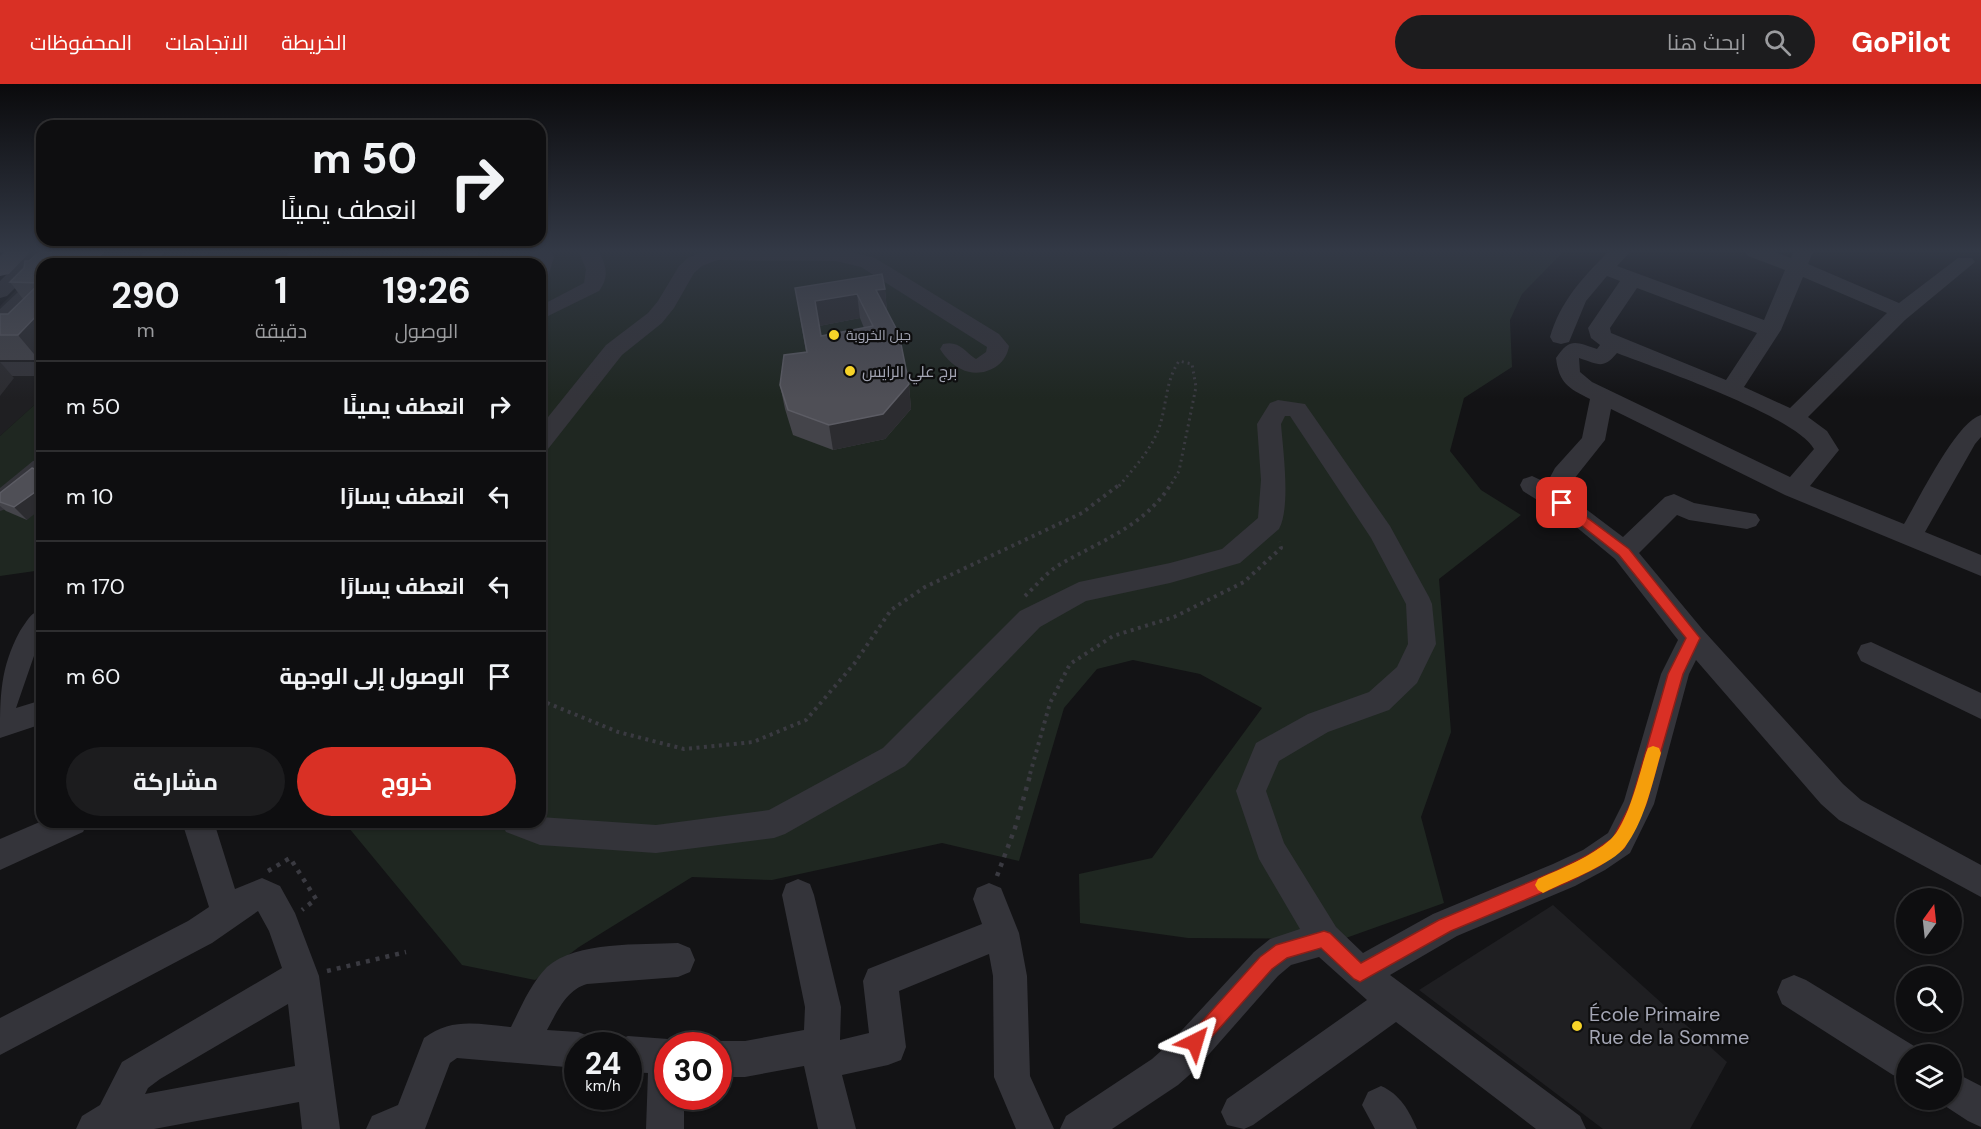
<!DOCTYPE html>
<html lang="ar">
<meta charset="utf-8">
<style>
:root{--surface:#0e0e10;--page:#1c1c1e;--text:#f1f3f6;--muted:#9b9c9f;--line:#2e2e30;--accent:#d93025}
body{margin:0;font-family:"DM Sans",Cairo,sans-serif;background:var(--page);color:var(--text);direction:rtl;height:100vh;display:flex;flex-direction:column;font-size:22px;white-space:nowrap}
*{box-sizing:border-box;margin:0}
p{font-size:20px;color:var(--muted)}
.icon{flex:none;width:33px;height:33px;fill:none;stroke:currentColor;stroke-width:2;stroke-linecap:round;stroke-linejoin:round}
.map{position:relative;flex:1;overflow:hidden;direction:ltr}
.sheet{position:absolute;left:36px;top:174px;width:510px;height:570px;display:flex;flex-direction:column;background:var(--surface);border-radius:18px;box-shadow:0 2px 4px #0004,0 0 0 2px var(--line);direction:rtl}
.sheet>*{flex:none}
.top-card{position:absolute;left:36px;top:36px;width:510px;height:126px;border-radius:18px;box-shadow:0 2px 4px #0004,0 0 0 2px var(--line);direction:rtl;background:#0e0e10;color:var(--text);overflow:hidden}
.needle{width:39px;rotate:15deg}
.buttons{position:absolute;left:1896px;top:804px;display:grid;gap:12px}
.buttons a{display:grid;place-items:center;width:66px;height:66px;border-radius:50%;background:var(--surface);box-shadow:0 2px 4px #0004,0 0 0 2px var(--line);font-size:30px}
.speed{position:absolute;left:564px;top:948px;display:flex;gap:12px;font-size:30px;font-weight:700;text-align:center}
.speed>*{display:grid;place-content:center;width:78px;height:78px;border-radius:50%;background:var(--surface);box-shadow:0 2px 4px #0004,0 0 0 2px var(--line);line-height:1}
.speed small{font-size:15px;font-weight:400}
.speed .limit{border:9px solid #d22;background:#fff;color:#111}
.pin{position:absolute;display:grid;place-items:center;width:51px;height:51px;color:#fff;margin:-26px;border-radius:12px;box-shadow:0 3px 9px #0006}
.me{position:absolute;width:66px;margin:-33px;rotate:40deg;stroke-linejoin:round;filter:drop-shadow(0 0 4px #0008)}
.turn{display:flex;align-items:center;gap:21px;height:126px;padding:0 30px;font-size:27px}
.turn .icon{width:78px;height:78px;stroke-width:2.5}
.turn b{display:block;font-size:42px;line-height:51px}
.eta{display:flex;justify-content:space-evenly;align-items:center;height:102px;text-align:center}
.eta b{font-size:36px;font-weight:700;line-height:42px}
.primary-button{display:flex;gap:12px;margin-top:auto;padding:12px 30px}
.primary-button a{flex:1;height:69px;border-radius:36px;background:var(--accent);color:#fff;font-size:24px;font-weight:700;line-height:69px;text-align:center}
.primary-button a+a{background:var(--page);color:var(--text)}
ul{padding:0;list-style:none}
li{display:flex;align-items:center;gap:18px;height:90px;padding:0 30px;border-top:2px solid var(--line)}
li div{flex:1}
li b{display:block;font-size:22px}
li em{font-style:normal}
header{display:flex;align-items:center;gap:36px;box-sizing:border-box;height:84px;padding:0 30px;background:var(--accent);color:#fff}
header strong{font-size:28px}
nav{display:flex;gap:33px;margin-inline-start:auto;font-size:21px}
.search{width:420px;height:54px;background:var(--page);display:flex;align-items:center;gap:15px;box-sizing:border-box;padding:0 21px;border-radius:33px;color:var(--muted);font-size:22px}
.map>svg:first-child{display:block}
.built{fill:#1f1f22}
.green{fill:#1f2721}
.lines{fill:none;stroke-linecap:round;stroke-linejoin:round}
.path-far2{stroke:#3a3a41;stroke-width:3;stroke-dasharray:2 4;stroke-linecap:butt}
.path-far1{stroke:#3a3a41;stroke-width:4;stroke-dasharray:3 4.5;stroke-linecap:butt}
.path{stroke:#3a3a41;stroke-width:4.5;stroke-dasharray:4 6;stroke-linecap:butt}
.minor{fill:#34343a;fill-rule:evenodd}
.major{fill:#505059;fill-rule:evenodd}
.wall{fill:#44444a;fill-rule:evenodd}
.shaded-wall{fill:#2c2c30}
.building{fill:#4f4f56;stroke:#5c5c64;stroke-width:1.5;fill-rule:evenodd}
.route{fill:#d93025;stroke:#8d1f18;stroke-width:1.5}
.slow{fill:#f59e0b}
.poi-dot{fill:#f7d328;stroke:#0e0e0f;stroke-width:2}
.labels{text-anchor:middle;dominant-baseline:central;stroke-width:4.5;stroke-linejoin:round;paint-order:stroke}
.far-poi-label{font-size:14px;fill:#a4a6b5;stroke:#0e0e0f;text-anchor:start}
.poi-label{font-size:16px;fill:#a4a6b5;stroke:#0e0e0f;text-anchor:start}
.near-poi-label{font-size:20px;fill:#a4a6b5;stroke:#0e0e0f;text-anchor:start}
</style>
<header>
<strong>GoPilot</strong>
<div class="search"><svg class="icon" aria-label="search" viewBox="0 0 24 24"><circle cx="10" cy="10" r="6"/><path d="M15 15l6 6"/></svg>ابحث هنا</div>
<nav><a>الخريطة</a><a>الاتجاهات</a><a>المحفوظات</a></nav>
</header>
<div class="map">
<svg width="1981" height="1045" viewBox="0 0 1981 1045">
<rect width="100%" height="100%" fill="#131315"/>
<g class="built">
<polygon points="42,181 42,314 0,352 0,222"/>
<polygon points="1553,821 1727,978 1690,1045 1603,1045 1419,906"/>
</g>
<g class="green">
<polygon points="169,168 209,168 198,180 159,180"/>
<polygon points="291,168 1563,168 1522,210 1510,236 1512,283 1464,314 1450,367 1481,406 1521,431 1439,495 1451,648 1421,733 1444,819 1343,855 1188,854 1080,839 1079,790 1152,774 1262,624 1200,590 1133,576 1097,585 1064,624 1019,777 942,759 772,796 692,793 579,863 535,896 462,881 344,738 540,738 540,180 285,180"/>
<polygon points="42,314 42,486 0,492 0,352"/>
</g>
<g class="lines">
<path class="path-far2" d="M1119,402C1134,384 1151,366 1159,344C1167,321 1165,298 1179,277L1192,280L1196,303L1179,387L1170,402"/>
<g class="path-far1">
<path d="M1025,512C1036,502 1047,488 1059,481C1100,457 1144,443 1171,400"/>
<polyline points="540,616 618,648 684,665 753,658 806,636 854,580 891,526 925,503 1082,429 1120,400"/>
<polyline points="1030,690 1050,619 1070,580 1113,552 1174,533 1244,498 1281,464 1279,458"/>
</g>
<g class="path">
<polyline points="268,787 290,774 316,815 302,826"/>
<polyline points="997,792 1015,744 1031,688"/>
<polyline points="327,887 406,868"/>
</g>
<g class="minor">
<polygon points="29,168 51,168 7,212 0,214 0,197"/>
<polygon points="144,168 165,168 155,180 134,180"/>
<polygon points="289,168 309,168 303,180 283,180"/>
<polygon points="458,168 478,168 477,180 457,180"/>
<polygon points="532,168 552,168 554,173 547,196 540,198 540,180 532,180"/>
<path d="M579,168H599C607,183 609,193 599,207L540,236V222L584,199L586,185Z"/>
<path d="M701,168H851L875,174L999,250L1009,262C1006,284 980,295 961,285C952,281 945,273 940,265L943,260C959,256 964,267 976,275L986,268L987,263L861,183L836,177L717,176L702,182L694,189L674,224L662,239L622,271L548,365L540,367V343L606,261L648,229L658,217L679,182L688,174Z"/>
<path d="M1608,168H1630L1617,182L1764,236L1785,186L1748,172L1745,168H1775L1791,174L1793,168H1813L1808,180L1899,219L1958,174H1972L1975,178L1905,236L1808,333L1827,347L1839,366L1810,402L1904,440C1919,415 1956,338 1981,331V353L1975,360L1925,448L1981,471V492L1785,411L1611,325L1605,356L1574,395L1566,410L1623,453L1665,413L1674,410L1694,419L1756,430L1760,436L1756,442L1747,445L1689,436L1677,431L1639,469L1703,546L1843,700L1861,716L1981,781V813L1839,736L1821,720L1696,576L1689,590L1654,720L1630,769L1605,786L1575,802L1457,852L1390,891L1580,1032L1586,1045H1536L1396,938L1253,1041L1244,1045L1227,1041L1221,1028L1227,1015L1367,916L1319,873L1291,881L1278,892L1196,985L1178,1001L1112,1045H1060L1066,1032L1152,975L1170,959L1254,868L1270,855L1300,845L1259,775L1236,707L1256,659L1308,630L1369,608L1397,583L1408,560L1406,520L1371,454L1290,332H1285L1281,340C1283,366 1291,423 1279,445L1240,479L1170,499L1086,517L1040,543L905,682L785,750L774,754L656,769L540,761L506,748L501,738H540V733L656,741L769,726L883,664L1020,527L1079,498L1170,479L1222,465L1258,434L1261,396L1257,340L1270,319L1278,316L1305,320L1390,442L1429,513L1432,520L1436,560L1417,599L1389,626L1328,648L1279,677L1266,707L1284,759L1336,843L1363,869L1433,830L1553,780L1583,766L1608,749L1624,717L1661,590L1678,556L1615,475L1563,432L1523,407L1520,401L1523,395L1532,392L1547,399L1555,384L1582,354L1590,315C1568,304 1559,299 1556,274C1570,253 1576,258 1597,265L1600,261L1591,254L1588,244L1620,197L1607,192L1586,217L1569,258L1561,260L1553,258L1550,253C1560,218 1583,193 1608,168ZM1803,193L1887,229L1790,324L1744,303L1781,246ZM1637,204L1757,249L1726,296L1611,249L1610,244ZM1617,269C1658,285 1796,332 1814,365L1790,393L1592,298L1580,288L1579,274C1598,280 1603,286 1617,269Z"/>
<polygon points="42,190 42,207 8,242 0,243 0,225 35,192"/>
<rect x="0" y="278" width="42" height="14"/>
<polygon points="42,375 42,396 9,424 0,427 0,404 33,377"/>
<path d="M42,525V558L35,569L16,624L42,616V640L0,654C0,612 0,584 20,547C27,537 30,529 42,525Z"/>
<polygon points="1871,558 1981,609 1981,635 1861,577 1857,569 1861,561"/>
<polygon points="42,737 88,738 83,748 0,786 0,755"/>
<path d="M182,738H214L235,805L262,794L280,802L295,829L319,892L340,1045H302L299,1018L154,1045H76L82,1032L100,1021L122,978L282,884L269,847L258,827L212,859L0,971V934L188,837L209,823ZM288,920L295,982L145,1010L148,1004L160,995Z"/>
<polygon points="798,795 810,800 814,811 841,923 840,956 869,949 863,897 868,885 982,840 973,815 977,804 989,799 1001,804 1019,849 1027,892 1030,992 1054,1045 1016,1045 994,993 993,892 989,870 899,907 906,963 901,976 888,981 842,991 856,1045 818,1045 804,982 745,993 718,993 718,962 707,962 718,957 745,957 804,946 805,923 782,811 786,800"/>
<path d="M678,859L690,864L695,876L690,888L678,893L587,900C566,906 557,928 547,946L578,948L591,953L594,962H578V984L457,974L450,979L425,1045H366L372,1032L398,1021L424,954C452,933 478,940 511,943C521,923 531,899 547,883C576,857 641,861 678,859Z"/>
<polygon points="1794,891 1806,896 1919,965 1921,970 1906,970 1906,996 1893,991 1782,920 1777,908 1782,896"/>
<polygon points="628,952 668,955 681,960 668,962 668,1012 684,1012 684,1045 646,1045 648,989 628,988 628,962 614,962 615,957"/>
<polygon points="1952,987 1981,1002 1981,1043 1968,1037 1939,1018 1938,1016 1952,1016"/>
<path d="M1381,1002C1400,1010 1409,1027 1417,1045H1375L1362,1021L1368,1008Z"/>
</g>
<polygon class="major" points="4,168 30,168 9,190 0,192 0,172"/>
</g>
<g class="wall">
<polygon points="39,168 141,168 133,180 42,180 39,276 0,276 0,230 8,230 23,215 10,198 24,184 29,177"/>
<path d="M795,204L885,205L887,227L909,300L911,325L885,355L833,366L793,351L785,325L780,301L806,268ZM860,234L864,244L821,252L819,242Z"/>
<polygon points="32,384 27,436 6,427 0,422 0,409"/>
</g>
<g class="shaded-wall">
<polygon points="103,168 141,168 133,180 104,180 99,173"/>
<polygon points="95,173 100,180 88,180"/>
<polygon points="885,205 887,229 876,206"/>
<polygon points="857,210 860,234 819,242 815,217"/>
<polygon points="42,226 42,273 39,276 18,251"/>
<polygon points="0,278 14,294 0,312"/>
<polygon points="909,300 911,325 885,355 833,366 829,341"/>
<polygon points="42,403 42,424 27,436 14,423"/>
</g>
<g class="building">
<polygon points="39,168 103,168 99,173 95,173 88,180 42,180 42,226 18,251 0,251 0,230 8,230 40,199 10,198 24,184 25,177 29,177"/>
<path d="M882,190L885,205L876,206L899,250L909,300L883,330L829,341L788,326L780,301L784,271L807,268L795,204ZM857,210L873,242L821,252L815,217Z"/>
<polygon points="32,384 42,388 42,403 14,423 0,418 0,409"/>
</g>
<linearGradient id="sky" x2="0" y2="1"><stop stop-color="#0a0a0c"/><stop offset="0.53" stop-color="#333946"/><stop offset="1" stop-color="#333946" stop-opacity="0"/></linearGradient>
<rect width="1981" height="315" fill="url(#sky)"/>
<polygon class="route" points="1562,415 1629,465 1700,554 1683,590 1646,720 1624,764 1599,782 1570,797 1451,847 1360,898 1354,895 1321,864 1287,874 1272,885 1201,965 1195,968 1189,965 1186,958 1189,952 1260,873 1276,861 1324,847 1330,849 1361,879 1439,836 1558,786 1588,771 1613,754 1631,719 1668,590 1686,554 1619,471 1558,423 1556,419"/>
<path class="slow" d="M1653,662L1659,664L1661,669C1652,700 1645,736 1625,763C1613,779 1568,797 1549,806L1543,809L1538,806L1535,801L1538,795C1562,784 1591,773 1611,755C1628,739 1639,691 1646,669L1648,664Z"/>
<g class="poi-dot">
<circle cx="834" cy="251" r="6"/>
<circle cx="850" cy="287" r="6"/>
<circle cx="1577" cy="942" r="6"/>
</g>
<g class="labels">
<g class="far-poi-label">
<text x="846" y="251">جبل الخروبة</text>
</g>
<g class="poi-label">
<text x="862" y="287">برج علي الرايس</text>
</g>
<g class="near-poi-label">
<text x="1589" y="930">École Primaire<tspan x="1589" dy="23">Rue de la Somme</tspan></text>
</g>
</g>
</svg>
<div class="buttons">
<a><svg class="needle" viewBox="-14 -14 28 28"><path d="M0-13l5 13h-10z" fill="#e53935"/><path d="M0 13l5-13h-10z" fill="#9b9c9f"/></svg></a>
<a><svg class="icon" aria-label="search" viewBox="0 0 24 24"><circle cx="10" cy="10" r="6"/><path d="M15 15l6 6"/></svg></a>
<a><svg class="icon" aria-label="layers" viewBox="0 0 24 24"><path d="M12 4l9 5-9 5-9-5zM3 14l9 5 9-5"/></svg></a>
</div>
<div class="speed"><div>24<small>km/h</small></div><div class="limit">30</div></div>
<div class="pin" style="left:1562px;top:419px;background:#d93025"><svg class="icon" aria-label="arrive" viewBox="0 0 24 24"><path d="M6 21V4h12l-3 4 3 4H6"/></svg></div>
<svg class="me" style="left:1195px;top:958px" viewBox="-20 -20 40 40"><path d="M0-17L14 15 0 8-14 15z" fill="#d93025" stroke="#fff" stroke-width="4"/></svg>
<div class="top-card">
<div class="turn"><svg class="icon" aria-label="right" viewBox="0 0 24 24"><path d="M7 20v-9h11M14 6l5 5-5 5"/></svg><div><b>50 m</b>انعطف يمينًا</div></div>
</div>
<section class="sheet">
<div class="eta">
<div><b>19:26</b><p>الوصول</p></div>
<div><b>1</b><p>دقيقة</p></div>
<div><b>290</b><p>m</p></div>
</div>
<ul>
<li><svg class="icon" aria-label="right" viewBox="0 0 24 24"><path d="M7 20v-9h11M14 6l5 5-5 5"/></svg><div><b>انعطف يمينًا</b></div><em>50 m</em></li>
<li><svg class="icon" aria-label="left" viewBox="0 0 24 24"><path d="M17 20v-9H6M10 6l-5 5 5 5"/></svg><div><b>انعطف يسارًا</b></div><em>10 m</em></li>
<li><svg class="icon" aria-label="left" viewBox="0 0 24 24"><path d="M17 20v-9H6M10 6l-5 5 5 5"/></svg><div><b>انعطف يسارًا</b></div><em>170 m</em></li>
<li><svg class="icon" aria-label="arrive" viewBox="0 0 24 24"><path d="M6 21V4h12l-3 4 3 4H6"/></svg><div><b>الوصول إلى الوجهة</b></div><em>60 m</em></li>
</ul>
<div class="primary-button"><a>خروج</a><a>مشاركة</a></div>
</section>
</div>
